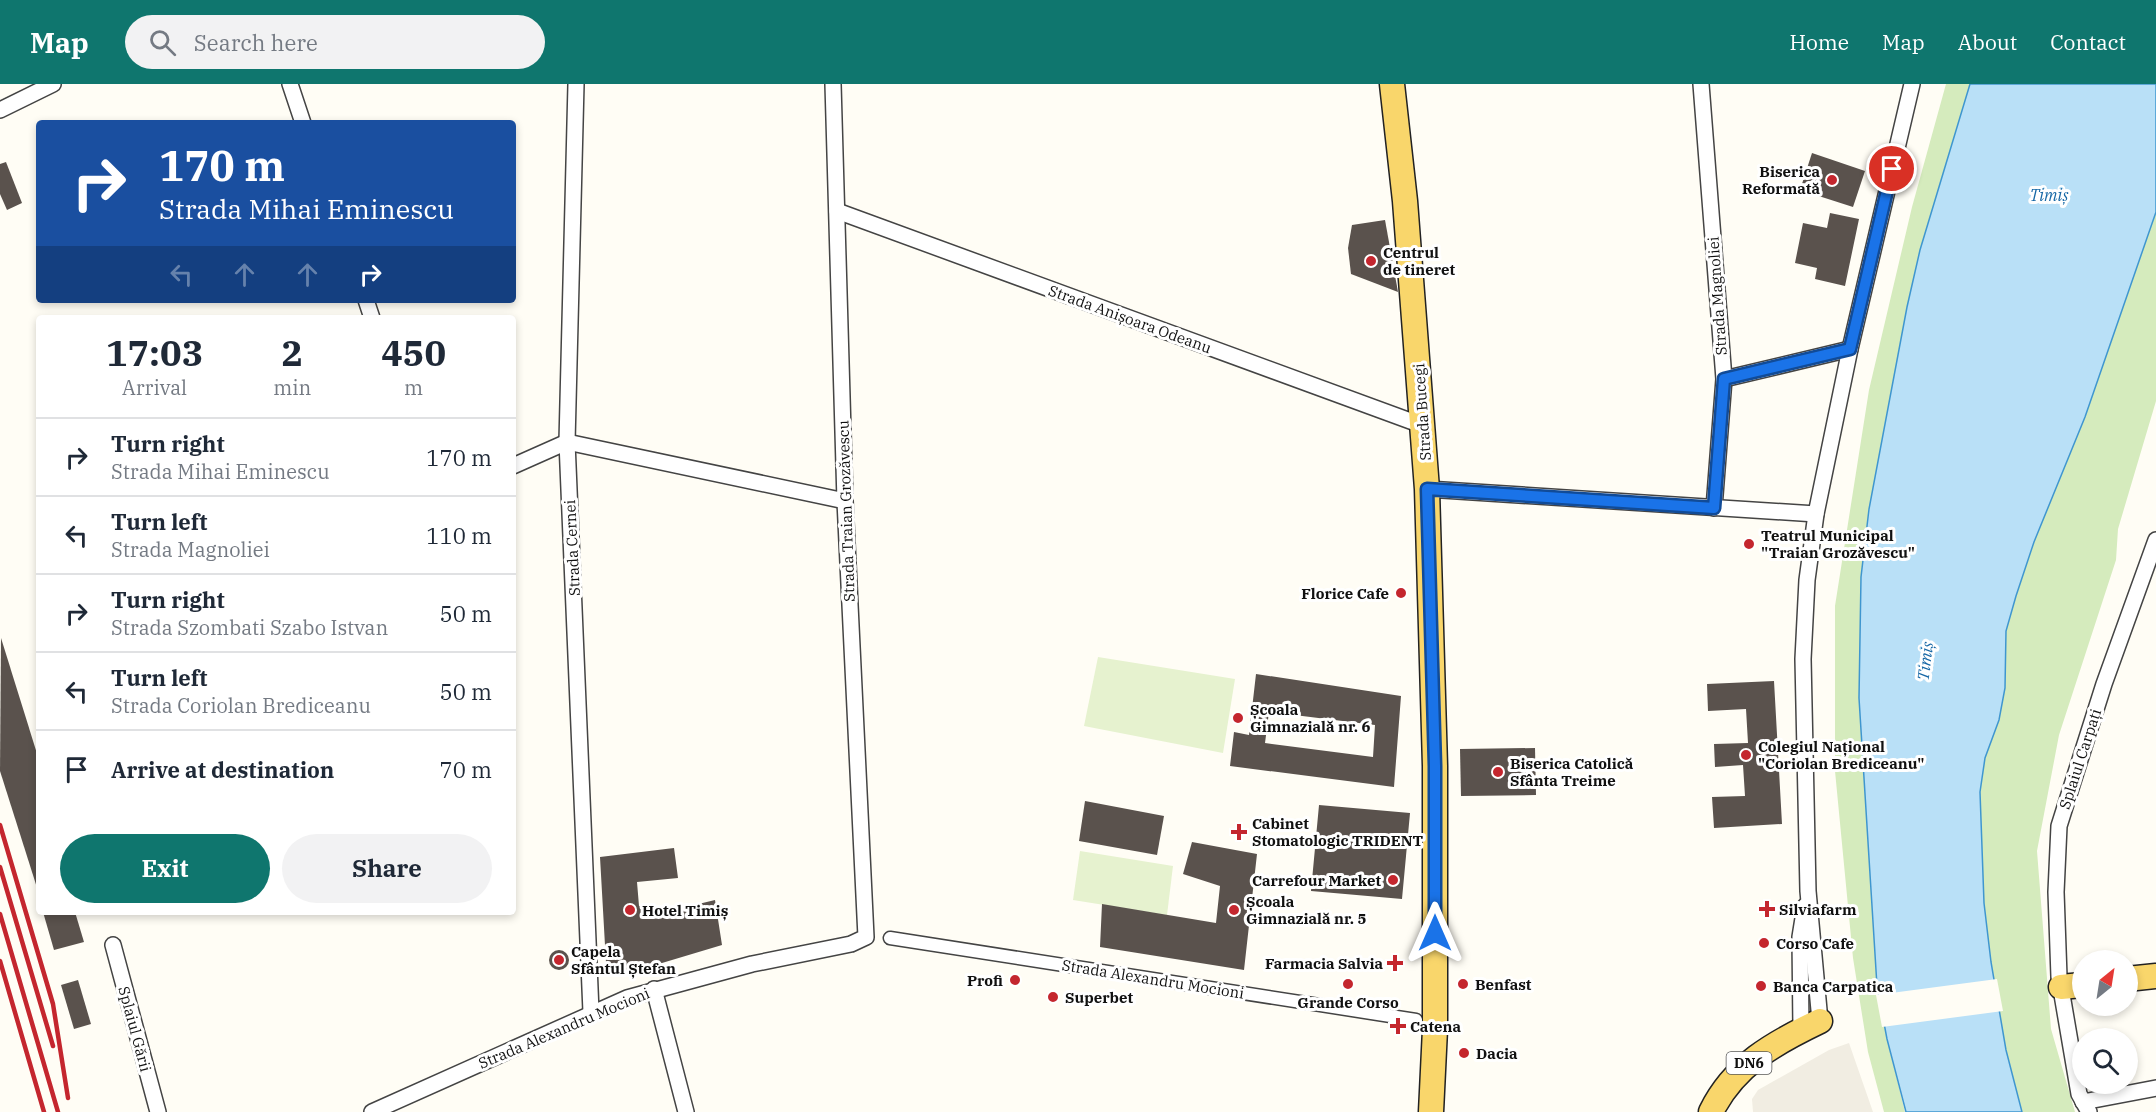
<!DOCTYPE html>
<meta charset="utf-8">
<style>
:root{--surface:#fff;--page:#f2f2f3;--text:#1f2937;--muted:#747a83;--line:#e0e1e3;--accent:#0f766e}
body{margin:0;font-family:"IBM Plex Serif",serif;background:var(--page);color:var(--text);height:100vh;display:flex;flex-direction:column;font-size:22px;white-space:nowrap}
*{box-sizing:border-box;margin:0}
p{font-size:20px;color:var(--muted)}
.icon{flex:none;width:33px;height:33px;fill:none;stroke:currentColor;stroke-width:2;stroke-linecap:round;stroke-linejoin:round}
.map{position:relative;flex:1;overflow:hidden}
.details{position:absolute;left:36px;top:231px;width:480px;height:600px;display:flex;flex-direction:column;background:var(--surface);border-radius:6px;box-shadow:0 3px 9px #0003}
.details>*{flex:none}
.hud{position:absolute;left:36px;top:36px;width:480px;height:183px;border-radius:6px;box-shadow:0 3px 9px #0003;background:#1a4fa0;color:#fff;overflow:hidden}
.needle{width:39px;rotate:30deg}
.fabs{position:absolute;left:2072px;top:866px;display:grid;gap:12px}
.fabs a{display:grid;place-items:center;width:66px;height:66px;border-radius:50%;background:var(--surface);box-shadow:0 3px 9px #0003;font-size:30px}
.pin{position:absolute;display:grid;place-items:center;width:51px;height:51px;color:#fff;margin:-26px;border:3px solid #fff;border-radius:50%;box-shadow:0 2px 6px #0007}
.me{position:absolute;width:66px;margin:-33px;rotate:0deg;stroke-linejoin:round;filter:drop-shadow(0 0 4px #0008)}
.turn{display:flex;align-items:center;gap:21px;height:126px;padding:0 24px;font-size:27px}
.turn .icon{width:78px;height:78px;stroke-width:2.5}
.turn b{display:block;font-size:42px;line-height:51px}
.lanes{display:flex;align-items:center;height:57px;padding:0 24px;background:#0003;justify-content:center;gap:30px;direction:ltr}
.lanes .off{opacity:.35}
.eta{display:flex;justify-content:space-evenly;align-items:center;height:102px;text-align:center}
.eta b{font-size:36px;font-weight:800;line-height:42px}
.primary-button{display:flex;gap:12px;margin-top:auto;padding:12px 24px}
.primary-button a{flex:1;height:69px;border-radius:36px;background:var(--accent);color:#fff;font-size:24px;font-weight:800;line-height:69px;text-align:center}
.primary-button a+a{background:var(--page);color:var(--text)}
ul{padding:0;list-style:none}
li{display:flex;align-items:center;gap:18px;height:78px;padding:0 24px;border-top:2px solid var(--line)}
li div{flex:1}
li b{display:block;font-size:22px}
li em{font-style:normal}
header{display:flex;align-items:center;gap:36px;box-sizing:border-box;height:84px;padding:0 30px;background:var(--accent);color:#fff}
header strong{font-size:28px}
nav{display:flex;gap:33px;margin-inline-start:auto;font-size:21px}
.search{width:420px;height:54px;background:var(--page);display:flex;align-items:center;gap:15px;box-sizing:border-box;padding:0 21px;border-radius:33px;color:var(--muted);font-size:22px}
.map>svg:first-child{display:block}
.green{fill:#d5ebbd}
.pitch{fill:#e6f2cf}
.plaza{fill:#f1ede2}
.water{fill:#b9e0f7;stroke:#3f96cf;stroke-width:1.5}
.pier{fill:#fffdf5}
.building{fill:#5a524d;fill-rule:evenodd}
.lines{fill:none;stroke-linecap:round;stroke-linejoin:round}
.pedestrian-casing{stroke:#444;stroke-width:15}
.minor-casing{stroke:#444;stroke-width:18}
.primary-casing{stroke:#222;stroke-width:27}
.pedestrian{stroke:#fff;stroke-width:12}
.minor{stroke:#fff;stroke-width:15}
.primary{stroke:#f9d66b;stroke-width:24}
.rail{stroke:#c4262e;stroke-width:4.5}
.route-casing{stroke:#114b97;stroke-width:15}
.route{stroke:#1a73e8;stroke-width:10}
.poi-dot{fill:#c4262e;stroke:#fff;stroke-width:2}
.labels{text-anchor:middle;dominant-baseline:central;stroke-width:6;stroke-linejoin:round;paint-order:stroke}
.shield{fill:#fff;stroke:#585858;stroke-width:1.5}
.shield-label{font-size:14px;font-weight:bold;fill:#111}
.poi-label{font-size:15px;font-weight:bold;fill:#111;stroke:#fff;text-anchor:start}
.street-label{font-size:15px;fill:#111;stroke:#fff}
.water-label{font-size:16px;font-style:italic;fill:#1768a6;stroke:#fff}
</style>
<header>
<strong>Map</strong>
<div class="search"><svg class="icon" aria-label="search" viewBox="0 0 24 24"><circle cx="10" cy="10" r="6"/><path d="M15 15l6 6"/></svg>Search here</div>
<nav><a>Home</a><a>Map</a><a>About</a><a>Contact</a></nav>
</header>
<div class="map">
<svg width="2156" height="1028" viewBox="0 0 2156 1028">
<rect width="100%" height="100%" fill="#fffdf5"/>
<g class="green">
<polygon points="1946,0 1970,0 1920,166 1907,223 1869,425 1861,493 1859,614 1877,902 1887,955 1905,1028 1884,1028 1868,968 1853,874 1835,687 1835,522 1869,306 1912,123"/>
<polygon points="2156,128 2156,317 2118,445 2116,476 2059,651 2037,767 2051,945 2075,1028 2022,1028 2006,966 1991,878 1984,819 1980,708 1985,674 1999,636 2005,604 2006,547 2016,512 2034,458 2085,333"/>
</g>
<g class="pitch">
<polygon points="1098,573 1235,595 1223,669 1084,642"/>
<polygon points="1080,767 1173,782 1167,831 1073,816"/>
</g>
<polygon class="plaza" points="1849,959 1873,1028 1753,1028 1752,1015 1758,1006 1829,966"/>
<polygon class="water" points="1970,0 2156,0 2156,128 2085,333 2034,458 2016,512 2006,547 2005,604 1999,636 1985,674 1980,708 1984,819 1991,878 2006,966 2022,1028 1906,1028 1887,955 1877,902 1859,614 1861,493 1869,425 1907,223 1920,166"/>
<polygon class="pier" points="1997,895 2003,927 1882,943 1876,911"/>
<g class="building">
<polygon points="1812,69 1865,87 1853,123 1800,106"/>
<polygon points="6,78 22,119 7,126 0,110 0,80"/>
<polygon points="1830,129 1859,135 1845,202 1815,195 1817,184 1795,179 1803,139 1827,144"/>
<polygon points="1385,136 1398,208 1351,190 1348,164 1352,141"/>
<polygon points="1,554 39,676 39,810 0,687"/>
<path d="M1256,590L1401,612L1394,703L1230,682L1234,648L1249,651ZM1269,628L1375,641L1373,673L1265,659Z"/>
<polygon points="1774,597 1782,740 1714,744 1712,713 1745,712 1743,681 1715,683 1714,660 1748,659 1746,625 1708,627 1707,600"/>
<polygon points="1535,664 1536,711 1461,712 1460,665"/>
<polygon points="1085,717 1164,732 1157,771 1079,757"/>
<polygon points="1319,721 1410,729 1402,815 1311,807"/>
<polygon points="1192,758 1257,770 1244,886 1100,863 1102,820 1216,839 1220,802 1183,790"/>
<polygon points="674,764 678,794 637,798 639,822 655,820 657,830 715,816 722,861 622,891 606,879 600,773"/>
<polygon points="43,828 75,828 84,858 54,866"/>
<circle cx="559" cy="876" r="10"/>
<polygon points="78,896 91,940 74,945 61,901"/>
</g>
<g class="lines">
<g class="pedestrian-casing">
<polyline id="pedestrian" points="890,854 1416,936"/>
</g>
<g class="minor-casing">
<g id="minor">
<polyline points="290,0 303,39"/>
<polyline points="576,0 567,358 591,928"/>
<polyline points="1701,0 1724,295 1714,424"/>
<polyline points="0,26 53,0"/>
<polyline points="837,127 1424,342"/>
<polyline points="366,216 372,234"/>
<polyline points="1724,295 1850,265"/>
<polyline points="513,382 567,358 845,417"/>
<polyline points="1427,405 1816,430"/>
<polyline points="113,861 158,1028"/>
<polyline points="654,905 686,1028"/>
<polyline points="1820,937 1808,807 1803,575 1807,496 1816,430 1850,265 1912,0"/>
<polyline points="1801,946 1800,853 1805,822"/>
<polyline points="2083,1018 2156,1004"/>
<polyline points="372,1028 627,914 752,880 851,860 866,853 845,417 833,0"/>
<polyline points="2089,1028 2079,1010 2059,893 2056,808 2059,742 2104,600 2156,456"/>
</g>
</g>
<g class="primary-casing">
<g id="primary">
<polyline points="1392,0 1405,117 1427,405 1435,682 1435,945 1431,1028"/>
<polyline points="2127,895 2156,892"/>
<polyline points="2061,903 2082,901"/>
<path d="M1711,1028C1734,981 1774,959 1820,937"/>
</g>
</g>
<use href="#pedestrian" class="pedestrian"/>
<use href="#minor" class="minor"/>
<use href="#primary" class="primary"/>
<g class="rail">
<polyline points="0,741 53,920 68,1014"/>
<polyline points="0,783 53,962"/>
<polyline points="0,830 58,1028"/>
<polyline points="0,877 44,1028"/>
</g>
</g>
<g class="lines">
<g class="route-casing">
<polyline id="route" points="1435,849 1435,682 1427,405 1714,424 1724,295 1850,265 1892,85"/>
</g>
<use href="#route" class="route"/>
</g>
<g class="poi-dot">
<circle cx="1832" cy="96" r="6"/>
<circle cx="1371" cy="177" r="6"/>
<circle cx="1749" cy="460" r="6"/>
<circle cx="1401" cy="509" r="6"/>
<circle cx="1238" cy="634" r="6"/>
<circle cx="1746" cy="671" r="6"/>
<circle cx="1498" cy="688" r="6"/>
<path d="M1236 739h6v6h6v6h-6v6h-6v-6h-6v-6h6z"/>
<circle cx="1393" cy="796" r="6"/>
<path d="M1764 816h6v6h6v6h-6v6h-6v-6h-6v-6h6z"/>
<circle cx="630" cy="826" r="6"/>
<circle cx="1234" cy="826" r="6"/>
<circle cx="1764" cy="859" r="6"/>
<circle cx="559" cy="876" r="6"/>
<path d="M1392 870h6v6h6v6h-6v6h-6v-6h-6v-6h6z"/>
<circle cx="1015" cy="896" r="6"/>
<circle cx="1348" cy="900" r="6"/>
<circle cx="1463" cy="900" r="6"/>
<circle cx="1761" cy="902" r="6"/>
<circle cx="1053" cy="913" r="6"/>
<path d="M1395 933h6v6h6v6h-6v6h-6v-6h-6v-6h6z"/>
<circle cx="1464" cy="969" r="6"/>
</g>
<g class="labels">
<rect class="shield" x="1726.5" y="968" width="45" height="22" rx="4.5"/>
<g class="shield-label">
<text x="1749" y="979">DN6</text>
</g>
<g class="poi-label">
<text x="1820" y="87" text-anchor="end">Biserica<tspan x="1820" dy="17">Reformată</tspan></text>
<text x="1383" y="168">Centrul<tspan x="1383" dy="17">de tineret</tspan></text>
<text x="1761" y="451">Teatrul Municipal<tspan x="1761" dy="17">"Traian Grozăvescu"</tspan></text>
<text x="1389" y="509" text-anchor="end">Florice Cafe</text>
<text x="1250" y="625">Școala<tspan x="1250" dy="17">Gimnazială nr. 6</tspan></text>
<text x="1758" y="662">Colegiul Național<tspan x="1758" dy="17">"Coriolan Brediceanu"</tspan></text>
<text x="1510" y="679">Biserica Catolică<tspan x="1510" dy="17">Sfânta Treime</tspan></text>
<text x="1252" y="739">Cabinet<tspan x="1252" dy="17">Stomatologic TRIDENT</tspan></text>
<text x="1381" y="796" text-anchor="end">Carrefour Market</text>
<text x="1246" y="817">Școala<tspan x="1246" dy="17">Gimnazială nr. 5</tspan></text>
<text x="1779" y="825">Silviafarm</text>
<text x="642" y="826">Hotel Timiș</text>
<text x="1776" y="859">Corso Cafe</text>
<text x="571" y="867">Capela<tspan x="571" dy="17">Sfântul Ștefan</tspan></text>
<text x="1383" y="879" text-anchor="end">Farmacia Salvia</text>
<text x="1003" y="896" text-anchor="end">Profi</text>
<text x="1475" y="900">Benfast</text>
<text x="1773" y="902">Banca Carpatica</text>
<text x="1065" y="913">Superbet</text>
<text x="1348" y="918" text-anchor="middle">Grande Corso</text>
<text x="1410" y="942">Catena</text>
<text x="1476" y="969">Dacia</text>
</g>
<g class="street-label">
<text transform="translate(1717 212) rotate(-94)">Strada Magnoliei</text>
<text transform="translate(1130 235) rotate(20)">Strada Anișoara Odeanu</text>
<text transform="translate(1422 328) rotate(-94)">Strada Bucegi</text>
<text transform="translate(846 427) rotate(-92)">Strada Traian Grozăvescu</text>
<text transform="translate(572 464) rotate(-93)">Strada Cernei</text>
<text transform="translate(2080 675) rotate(-72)">Splaiul Carpați</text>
<text transform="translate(1153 895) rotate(9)">Strada Alexandru Mocioni</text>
<text transform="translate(564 944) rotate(-23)">Strada Alexandru Mocioni</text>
<text transform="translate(135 945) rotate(75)">Splaiul Gării</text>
</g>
<g class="water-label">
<text x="2049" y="111">Timiș</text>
<text transform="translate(1925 577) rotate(-83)">Timiș</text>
</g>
</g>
</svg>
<div class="fabs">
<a><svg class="needle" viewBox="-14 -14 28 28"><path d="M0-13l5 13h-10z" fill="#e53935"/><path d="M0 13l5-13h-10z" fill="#747a83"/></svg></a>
<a><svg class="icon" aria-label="search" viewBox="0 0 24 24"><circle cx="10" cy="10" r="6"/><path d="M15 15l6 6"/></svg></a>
</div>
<div class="pin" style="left:1892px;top:85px;background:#d93025"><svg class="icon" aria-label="arrive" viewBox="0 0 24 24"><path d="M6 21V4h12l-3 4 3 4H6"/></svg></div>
<svg class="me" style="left:1435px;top:849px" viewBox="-20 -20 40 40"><path d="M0-17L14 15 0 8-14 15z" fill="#1a73e8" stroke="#fff" stroke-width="4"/></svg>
<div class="hud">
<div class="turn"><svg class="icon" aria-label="right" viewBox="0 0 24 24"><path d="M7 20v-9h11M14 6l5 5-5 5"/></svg><div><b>170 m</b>Strada Mihai Eminescu</div></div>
<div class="lanes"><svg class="icon off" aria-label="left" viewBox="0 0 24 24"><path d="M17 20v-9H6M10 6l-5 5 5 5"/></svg><svg class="icon off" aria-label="ahead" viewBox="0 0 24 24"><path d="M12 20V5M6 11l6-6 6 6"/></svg><svg class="icon off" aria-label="ahead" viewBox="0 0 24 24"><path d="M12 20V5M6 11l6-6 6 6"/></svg><svg class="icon" aria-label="right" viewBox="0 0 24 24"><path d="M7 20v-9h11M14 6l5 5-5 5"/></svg></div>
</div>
<section class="details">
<div class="eta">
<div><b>17:03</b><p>Arrival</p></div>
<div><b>2</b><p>min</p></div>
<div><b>450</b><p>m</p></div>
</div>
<ul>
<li><svg class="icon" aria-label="right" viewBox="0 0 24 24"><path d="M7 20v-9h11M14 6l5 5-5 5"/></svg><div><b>Turn right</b><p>Strada Mihai Eminescu</p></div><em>170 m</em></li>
<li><svg class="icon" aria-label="left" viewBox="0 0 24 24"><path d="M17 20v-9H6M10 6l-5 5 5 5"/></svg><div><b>Turn left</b><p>Strada Magnoliei</p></div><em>110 m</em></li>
<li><svg class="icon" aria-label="right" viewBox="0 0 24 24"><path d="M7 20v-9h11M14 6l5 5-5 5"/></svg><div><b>Turn right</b><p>Strada Szombati Szabo Istvan</p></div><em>50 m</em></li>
<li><svg class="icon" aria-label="left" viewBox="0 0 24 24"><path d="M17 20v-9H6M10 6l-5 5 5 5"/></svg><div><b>Turn left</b><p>Strada Coriolan Brediceanu</p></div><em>50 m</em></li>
<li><svg class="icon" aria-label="arrive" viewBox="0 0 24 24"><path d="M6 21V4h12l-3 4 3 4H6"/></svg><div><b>Arrive at destination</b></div><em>70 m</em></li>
</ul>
<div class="primary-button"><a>Exit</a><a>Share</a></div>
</section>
</div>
